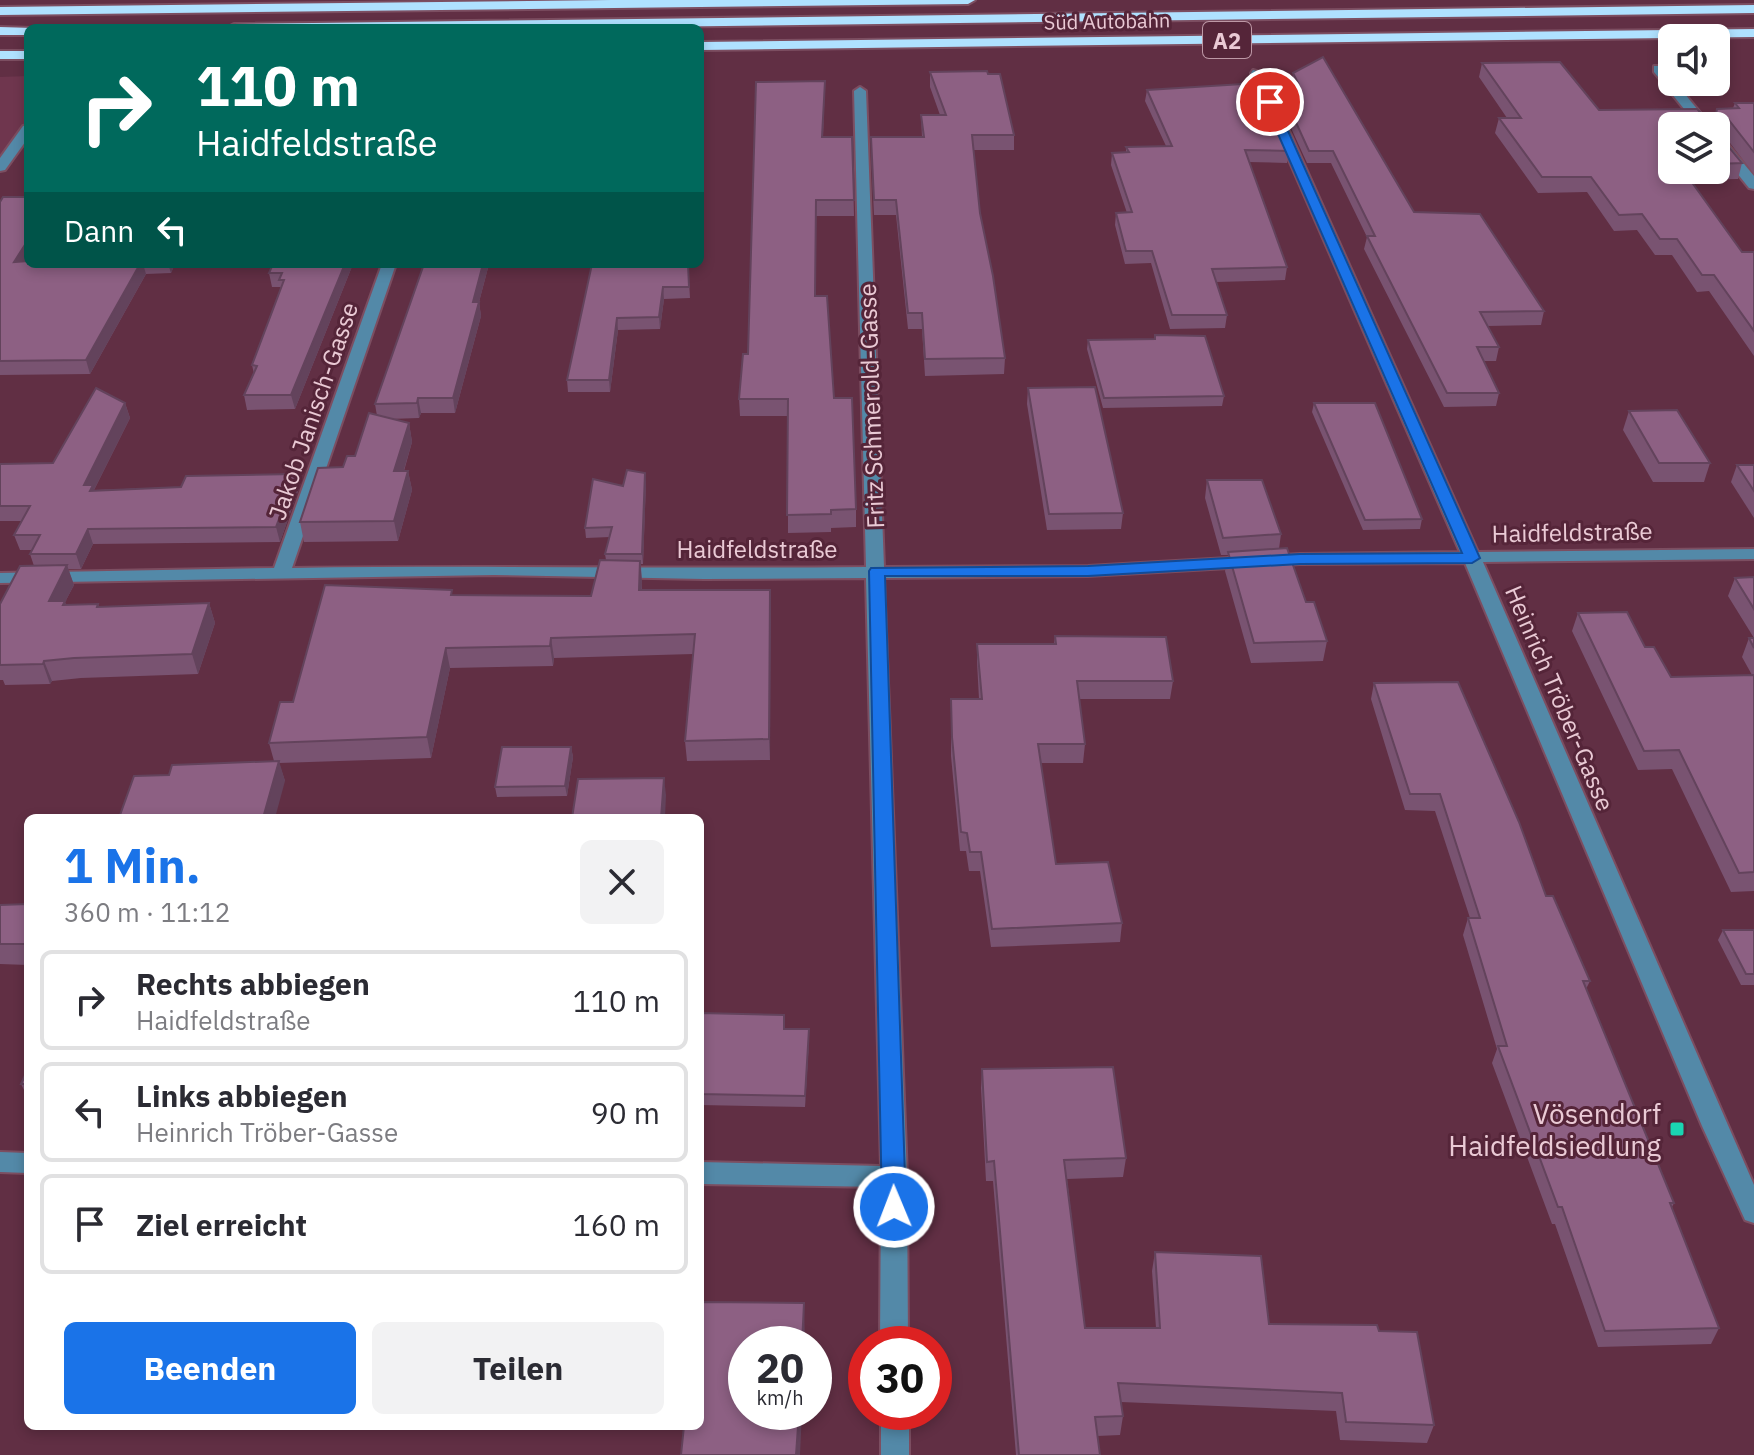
<!DOCTYPE html>
<html lang="de">
<meta charset="utf-8">
<style>
:root{--surface:#fff;--page:#f2f2f3;--text:#2b2b33;--muted:#7c7c81;--line:#e1e1e2;--accent:#1a73e8}
body{margin:0;font-family:"IBM Plex Sans",sans-serif;background:var(--page);color:var(--text);height:100vh;display:flex;flex-direction:column;font-size:30px;white-space:nowrap}
*{box-sizing:border-box;margin:0}
p{font-size:26px;color:var(--muted)}
.icon{flex:none;width:44px;height:44px;fill:none;stroke:currentColor;stroke-width:2;stroke-linecap:round;stroke-linejoin:round}
.map{position:relative;flex:1;overflow:hidden}
.side{position:absolute;left:24px;top:814px;width:680px;height:616px;display:flex;flex-direction:column;background:var(--surface);border-radius:12px;box-shadow:0 4px 12px #0003}
.side>*{flex:none}
.hud{position:absolute;left:24px;top:24px;width:680px;height:244px;border-radius:12px;box-shadow:0 4px 12px #0003;background:#00695c;color:#fff;overflow:hidden}
.tools{position:absolute;left:1658px;top:24px;display:grid;gap:16px}
.tools a{display:grid;place-items:center;width:72px;height:72px;border-radius:12px;background:var(--surface);box-shadow:0 4px 12px #0003;font-size:40px}
.speed{position:absolute;left:728px;top:1326px;display:flex;gap:16px;font-size:40px;font-weight:700;text-align:center}
.speed>*{display:grid;place-content:center;width:104px;height:104px;border-radius:50%;background:var(--surface);box-shadow:0 4px 12px #0003;line-height:1}
.speed small{font-size:20px;font-weight:400}
.speed .limit{border:12px solid #d22;background:#fff;color:#111}
.pin{position:absolute;display:grid;place-items:center;width:68px;height:68px;color:#fff;margin:-34px;border:4px solid #fff;border-radius:50%;box-shadow:0 2px 8px #0007}
.me{position:absolute;width:88px;margin:-44px;rotate:359deg;stroke-linejoin:round;filter:drop-shadow(0 0 6px #0008)}
.turn{display:flex;align-items:center;gap:28px;height:168px;padding:0 40px;font-size:36px}
.turn .icon{width:104px;height:104px;stroke-width:2.5}
.turn b{display:block;font-size:56px;line-height:68px}
.then{display:flex;align-items:center;height:76px;padding:0 40px;background:#0003;gap:16px;font-size:30px}
.round{display:grid;place-items:center;flex:none;width:84px;height:84px;border-radius:12px;background:var(--page)}
.head{display:flex;align-items:center;justify-content:space-between;height:136px;padding:0 40px}
h1{font-size:48px;font-weight:700;line-height:60px;color:var(--accent)}
.button{display:flex;gap:16px;margin-top:auto;padding:16px 40px}
.button a{flex:1;height:92px;border-radius:12px;background:var(--accent);color:#fff;font-size:32px;font-weight:700;line-height:92px;text-align:center}
.button a+a{background:var(--page);color:var(--text)}
ul{padding:0;list-style:none}
li{display:flex;align-items:center;gap:24px;height:100px;margin:0 16px 12px;padding:0 24px;border:4px solid var(--line);border-radius:12px}
li div{flex:1}
li b{display:block;font-size:30px}
li em{font-style:normal}
.map>svg:first-child{display:block}
.built{fill:#6f364e}
.lines{fill:none;stroke-linecap:round;stroke-linejoin:round}
.minor-casing{stroke:#7c4e61;stroke-width:4}
.highway-casing{stroke:#7c4e61;stroke-width:4}
.minor{fill:#5389a8;fill-rule:evenodd}
.highway{fill:#afe1ff;fill-rule:evenodd}
.wall{fill:#795371;fill-rule:evenodd}
.shaded-wall{fill:#63435c}
.building{fill:#8d6083;stroke:#63435c;stroke-width:2}
.route{fill:#1a73e8;stroke:#114b97;stroke-width:2}
.poi-dot{fill:#1ad5b2;stroke:#552539;stroke-width:3}
.labels{text-anchor:middle;dominant-baseline:central;stroke-width:6;stroke-linejoin:round;paint-order:stroke}
.far-street-label{font-size:20px;fill:#eacad5;stroke:#552539}
.shield{fill:#552539;stroke:#bd98a6;stroke-width:2}
.shield-label{font-size:22px;font-weight:bold;fill:#eacad5}
.street-label{font-size:24px;fill:#eacad5;stroke:#552539}
.near-poi-label{font-size:28px;fill:#eacad5;stroke:#552539;text-anchor:end}
</style>
<div class="map">
<svg width="1754" height="1455" viewBox="0 0 1754 1455">
<rect width="100%" height="100%" fill="#612f44"/>
<polygon class="built" points="28,76 28,131 0,169 0,77"/>
<g class="lines">
<g class="minor-casing">
<g id="minor">
<polygon points="1654,66 1662,66 1711,126 1698,126 1654,72"/>
<path d="M1253,70L1263,73L1478,552L1754,549V559L1483,562L1754,1185V1223L1745,1220L1702,1126L1465,563L1300,564L1088,576L884,578L907,1177L908,1344H880L881,1187L700,1184V1162L881,1166L866,578L704,579L494,575L0,583V573L274,568L382,264H396L292,568C483,565 675,569 866,567L854,91L860,87L866,91L884,567L1088,566L1300,554L1460,552L1251,73Z"/>
<polygon points="28,125 28,138 5,170 0,171 0,158 23,126"/>
<polygon points="1716,135 1721,136 1754,176 1754,189 1749,188 1716,147"/>
<polygon points="0,1152 28,1153 28,1173 0,1172"/>
<rect x="881" y="1412" width="28" height="43"/>
</g>
</g>
<g class="highway-casing">
<g id="highway">
<polygon points="611,0 975,0 968,4 0,15 0,7"/>
<polygon points="1754,5 1754,13 566,28 227,28 234,24"/>
<polygon points="0,27 33,28 28,28 28,35 0,35"/>
<polygon points="1754,29 1754,37 700,50 700,42"/>
<rect x="0" y="51" width="28" height="8"/>
</g>
</g>
<use href="#minor" class="minor"/>
<use href="#highway" class="highway"/>
</g>
<g class="wall">
<path d="M1482,63L1599,110L1716,114L1733,108L1735,103H1754V174L1723,134L1718,133L1742,163L1738,179L1690,180L1742,252H1754V356L1709,291L1697,292L1672,255H1655L1637,230L1614,231L1587,192L1538,193L1495,133L1499,118H1507L1479,77ZM1716,126V170H1672Z"/>
<polygon points="930,72 1014,135 1014,150 973,150 980,213 1005,358 1004,374 925,376 922,329 908,329 896,215 874,215 871,152 922,137 921,115 940,115 930,87"/>
<polygon points="1293,73 1414,212 1544,311 1541,325 1487,326 1499,347 1496,361 1483,361 1499,393 1496,406 1444,407 1364,249 1367,237 1331,163 1307,163 1276,95 1278,83 1292,83"/>
<polygon points="825,81 823,137 852,137 854,216 816,216 815,296 856,509 856,527 831,528 831,532 788,533 788,416 740,416 739,399 748,354"/>
<polygon points="1147,90 1289,151 1287,163 1249,162 1287,267 1285,280 1216,282 1227,315 1225,328 1170,329 1151,263 1125,264 1115,225 1116,213 1127,213 1111,165 1112,153 1126,152 1126,147 1166,146 1145,101"/>
<polygon points="0,202 28,264 175,264 171,273 146,274 90,374 0,375"/>
<polygon points="273,264 353,264 295,409 247,410 244,395 254,374 252,365 281,288 280,287 272,287 269,273"/>
<polygon points="424,264 489,264 479,302 481,316 455,413 421,413 419,418 390,419 409,423 412,442 404,471 408,471 412,490 398,541 304,542 300,522 343,467 355,456 377,416 375,404"/>
<polygon points="592,264 688,264 690,298 664,299 660,329 618,330 610,392 568,392 567,380"/>
<polygon points="1155,335 1224,396 1222,406 1103,408 1087,349 1088,340 1154,339"/>
<polygon points="1028,388 1123,513 1121,529 1047,530 1027,404"/>
<polygon points="125,403 130,418 94,490 181,487 296,474 299,488 280,542 93,544 81,569 68,569 74,585 65,602 66,605 98,604 99,607 209,603 215,623 198,674 81,678 52,681 50,684 5,685 3,680 0,680 0,604 34,566 30,554 32,550 20,550 14,535 22,521 0,521 0,464 53,463"/>
<polygon points="1314,403 1422,519 1420,529 1363,530 1312,412"/>
<polygon points="1629,411 1710,463 1704,482 1653,482 1623,430"/>
<polygon points="1737,465 1754,465 1754,518 1731,482"/>
<polygon points="1207,480 1281,534 1279,549 1327,641 1323,661 1251,663 1225,571 1228,555 1221,555 1205,498"/>
<polygon points="646,482 643,564 641,564 642,590 770,590 770,760 687,761 685,741 693,654 554,658 553,666 450,668 431,758 279,763 285,781 169,775 274,761 269,743 453,595 591,596 606,560 605,554 610,537 586,538 585,528 623,486"/>
<polygon points="1754,577 1754,891 1731,892 1672,769 1638,770 1572,631 1578,613 1645,647 1671,677 1752,675 1742,657 1749,638 1754,638 1728,596 1735,578"/>
<polygon points="1055,636 1173,681 1170,699 1079,699 1085,744 1083,763 1041,763 1056,864 1122,923 1120,942 991,947 980,871 969,871 966,851 960,851 951,756 951,699 979,699 977,662 977,644 1054,644"/>
<polygon points="1374,683 1546,896 1590,981 1586,989 1674,1203 1672,1207 1719,1328 1711,1344 1598,1347 1555,1224 1552,1224 1492,1063 1497,1049 1463,935 1468,918 1470,918 1435,811 1405,810 1371,699"/>
<polygon points="571,747 573,757 567,796 497,797 495,787"/>
<polygon points="28,904 28,965 0,964 0,905"/>
<polygon points="1723,930 1754,930 1754,985 1741,985 1718,940"/>
<polygon points="700,1013 785,1029 809,1040 805,1107 700,1105"/>
<polygon points="28,1069 28,1098 21,1084"/>
<polygon points="982,1069 1126,1158 1123,1177 1067,1179 1085,1328 1156,1328 1152,1271 1155,1252 1269,1324 1379,1331 1434,1425 1427,1443 1340,1440 1336,1411 1121,1402 1123,1416 1120,1435 1097,1436 1100,1455 1016,1455 993,1181 986,1181 981,1088"/>
</g>
<g class="shaded-wall">
<polygon points="28,240 28,260 19,275 14,262"/>
<polygon points="140,264 143,264 146,274 90,374 86,360"/>
<polygon points="168,264 175,264 171,273"/>
<polygon points="345,264 353,264 295,409 291,395"/>
<polygon points="483,264 489,264 479,302 481,316 455,413 453,398 473,302"/>
<polygon points="663,287 664,299 660,329 659,317"/>
<polygon points="617,318 618,330 610,392 609,380"/>
<polygon points="418,398 421,413 419,418 417,403"/>
<polygon points="125,403 130,418 94,490 97,500 84,485"/>
<polygon points="409,423 412,442 398,490 394,471"/>
<polygon points="408,471 412,490 398,541 394,521"/>
<polygon points="645,473 646,482 643,564 642,554"/>
<polygon points="296,474 299,488 280,542 276,527"/>
<polygon points="88,529 93,544 81,569 76,554"/>
<polygon points="640,561 642,581 641,610 639,590"/>
<polygon points="67,565 74,585 65,602 72,621 49,601"/>
<polygon points="770,590 771,610 770,760 769,739"/>
<polygon points="209,603 215,623 198,674 192,654"/>
<polygon points="551,638 554,658 553,666 550,646"/>
<polygon points="446,648 450,668 431,758 427,737"/>
<polygon points="44,661 52,681 50,684 43,664"/>
<polygon points="571,747 573,757 567,796 565,786"/>
<polygon points="279,761 285,781 275,818 263,818"/>
<polygon points="664,778 666,795 665,818 661,818"/>
<polygon points="809,1029 809,1040 805,1107 805,1096"/>
<polygon points="804,1303 805,1344 802,1344"/>
<polygon points="799,1412 802,1412 800,1455 796,1455"/>
</g>
<g class="building">
<polygon points="1323,57 1414,212 1480,214 1544,311 1480,312 1499,347 1477,347 1499,393 1447,393 1367,236 1375,236 1333,151 1309,151 1278,83 1298,83 1293,73"/>
<polygon points="1560,62 1599,110 1697,109 1702,114 1716,114 1717,109 1739,108 1735,103 1754,103 1754,152 1728,119 1719,118 1718,134 1742,163 1716,164 1716,126 1672,126 1672,170 1683,170 1742,252 1754,252 1754,331 1714,275 1702,275 1677,239 1660,239 1642,214 1619,215 1591,177 1542,177 1499,118 1521,118 1482,63"/>
<polygon points="987,71 988,74 1000,74 1014,135 972,135 980,213 993,276 1005,358 925,359 922,313 908,313 896,200 874,200 871,137 924,137 921,115 946,115 930,72"/>
<polygon points="825,81 822,137 852,137 854,200 816,200 815,296 827,296 834,398 852,398 856,509 831,510 831,514 787,515 788,399 739,399 743,354 748,354 756,82"/>
<polygon points="1259,83 1289,151 1245,150 1287,267 1212,269 1227,315 1172,315 1152,251 1126,251 1116,213 1132,212 1112,153 1129,152 1126,147 1172,146 1147,90"/>
<polygon points="3,197 28,197 28,240 14,262 28,261 28,264 140,264 86,360 0,361 0,202"/>
<polygon points="273,264 345,264 291,395 244,395 257,366 252,365 284,280 279,280 282,273 269,273"/>
<polygon points="424,264 483,264 473,302 479,302 453,398 418,398 417,403 375,404"/>
<polygon points="592,264 688,264 689,287 663,287 659,317 617,318 609,380 567,380"/>
<polygon points="1155,335 1205,336 1224,396 1104,398 1088,340 1155,339"/>
<polygon points="1095,387 1123,513 1049,514 1028,388"/>
<polygon points="96,388 125,403 84,485 93,485 90,491 181,487 186,476 296,474 276,527 88,529 76,554 30,554 40,535 14,535 30,506 0,506 0,464 53,463"/>
<polygon points="1314,403 1375,403 1422,519 1365,520"/>
<polygon points="1677,410 1710,463 1659,463 1629,411"/>
<polygon points="369,413 409,423 394,471 408,471 394,521 300,522 318,468 343,467 347,456 355,456"/>
<polygon points="1737,465 1754,465 1754,491"/>
<polygon points="627,470 645,473 642,554 605,554 612,527 585,528 593,479 623,486"/>
<polygon points="1207,480 1262,480 1281,534 1223,538"/>
<polygon points="1287,548 1306,602 1314,602 1327,641 1254,643 1228,552"/>
<polygon points="600,560 640,561 639,590 770,590 769,739 685,741 695,634 551,638 550,646 446,648 427,737 269,743 280,702 293,702 325,585 452,590 451,595 591,596"/>
<polygon points="67,565 49,601 65,601 63,605 98,604 97,607 209,603 192,654 74,658 44,661 43,664 0,665 0,604 20,566"/>
<polygon points="1754,577 1754,609 1735,578"/>
<polygon points="1627,612 1645,647 1654,647 1671,677 1754,675 1754,872 1739,873 1679,750 1644,751 1578,613"/>
<polygon points="1055,636 1166,637 1173,681 1077,681 1085,744 1038,744 1056,864 1108,862 1122,923 992,929 981,852 970,852 967,833 961,832 952,737 951,699 982,699 977,644 1056,644"/>
<polygon points="1749,638 1754,638 1754,648"/>
<polygon points="1458,682 1519,822 1546,896 1553,896 1590,981 1583,981 1674,1203 1670,1203 1719,1328 1605,1331 1562,1207 1558,1207 1498,1046 1507,1046 1468,918 1480,918 1440,794 1410,794 1374,683"/>
<polygon points="502,747 571,747 565,786 495,787"/>
<polygon points="279,761 263,818 119,818 134,776 169,775 172,765"/>
<polygon points="664,778 661,818 572,818 578,779"/>
<polygon points="28,904 28,944 0,944 0,905"/>
<polygon points="1723,930 1754,930 1754,974 1746,974"/>
<polygon points="700,1013 784,1015 784,1029 809,1029 805,1096 700,1094"/>
<polygon points="1113,1067 1126,1158 1064,1160 1085,1328 1160,1328 1155,1252 1261,1256 1269,1324 1377,1325 1379,1331 1417,1332 1434,1425 1346,1422 1342,1393 1118,1383 1123,1416 1095,1417 1100,1455 1019,1455 994,1161 987,1162 982,1069"/>
<polygon points="28,1069 28,1084 21,1084"/>
<polygon points="700,1302 804,1303 802,1344 746,1344 746,1412 799,1412 796,1455 681,1455 684,1426 700,1426"/>
</g>
<polygon class="route" points="1270,98 1275,102 1480,558 1472,563 1300,564 1088,576 885,576 906,1207 902,1214 894,1217 886,1214 882,1207 869,571 871,568 1088,566 1300,554 1462,553 1264,102"/>
<rect class="poi-dot" x="1669" y="1121" width="16" height="16" rx="4"/>
<g class="labels">
<g class="far-street-label">
<text transform="translate(1107 21) rotate(-1)">Süd Autobahn</text>
</g>
<rect class="shield" x="1203" y="22" width="48" height="36" rx="6"/>
<g class="shield-label">
<text x="1227" y="40">A2</text>
</g>
<g class="street-label">
<text transform="translate(871 406) rotate(-92)">Fritz Schmerold-Gasse</text>
<text transform="translate(313 411) rotate(-71)">Jakob Janisch-Gasse</text>
<text transform="translate(1572 532) rotate(-1)">Haidfeldstraße</text>
<text x="757" y="549">Haidfeldstraße</text>
<text transform="translate(1560 698) rotate(67)">Heinrich Tröber-Gasse</text>
</g>
<g class="near-poi-label">
<text x="1661" y="1113">Vösendorf<tspan x="1661" dy="32">Haidfeldsiedlung</tspan></text>
</g>
</g>
</svg>
<div class="tools">
<a><svg class="icon" aria-label="sound" viewBox="0 0 24 24"><path d="M4 9h4l5-4v14l-5-4H4zM17 9q2 3 0 6"/></svg></a>
<a><svg class="icon" aria-label="layers" viewBox="0 0 24 24"><path d="M12 4l9 5-9 5-9-5zM3 14l9 5 9-5"/></svg></a>
</div>
<div class="speed"><div>20<small>km/h</small></div><div class="limit">30</div></div>
<div class="pin" style="left:1270px;top:102px;background:#d93025"><svg class="icon" aria-label="arrive" viewBox="0 0 24 24"><path d="M6 21V4h12l-3 4 3 4H6"/></svg></div>
<svg class="me" style="left:894px;top:1207px" viewBox="-20 -20 40 40"><circle r="17" fill="#1a73e8" stroke="#fff" stroke-width="3"/><path d="M0-11L8 9 0 5-8 9z" fill="#fff"/></svg>
<div class="hud">
<div class="turn"><svg class="icon" aria-label="right" viewBox="0 0 24 24"><path d="M7 20v-9h11M14 6l5 5-5 5"/></svg><div><b>110 m</b>Haidfeldstraße</div></div>
<div class="then">Dann<svg class="icon" aria-label="left" viewBox="0 0 24 24"><path d="M17 20v-9H6M10 6l-5 5 5 5"/></svg></div>
</div>
<section class="side">
<div class="head"><div><h1>1 Min.</h1><p>360 m · 11:12</p></div><a class="round"><svg class="icon" aria-label="close" viewBox="0 0 24 24"><path d="M6 6l12 12M18 6L6 18"/></svg></a></div>
<ul>
<li><svg class="icon" aria-label="right" viewBox="0 0 24 24"><path d="M7 20v-9h11M14 6l5 5-5 5"/></svg><div><b>Rechts abbiegen</b><p>Haidfeldstraße</p></div><em>110 m</em></li>
<li><svg class="icon" aria-label="left" viewBox="0 0 24 24"><path d="M17 20v-9H6M10 6l-5 5 5 5"/></svg><div><b>Links abbiegen</b><p>Heinrich Tröber-Gasse</p></div><em>90 m</em></li>
<li><svg class="icon" aria-label="arrive" viewBox="0 0 24 24"><path d="M6 21V4h12l-3 4 3 4H6"/></svg><div><b>Ziel erreicht</b></div><em>160 m</em></li>
</ul>
<div class="button"><a>Beenden</a><a>Teilen</a></div>
</section>
</div>
